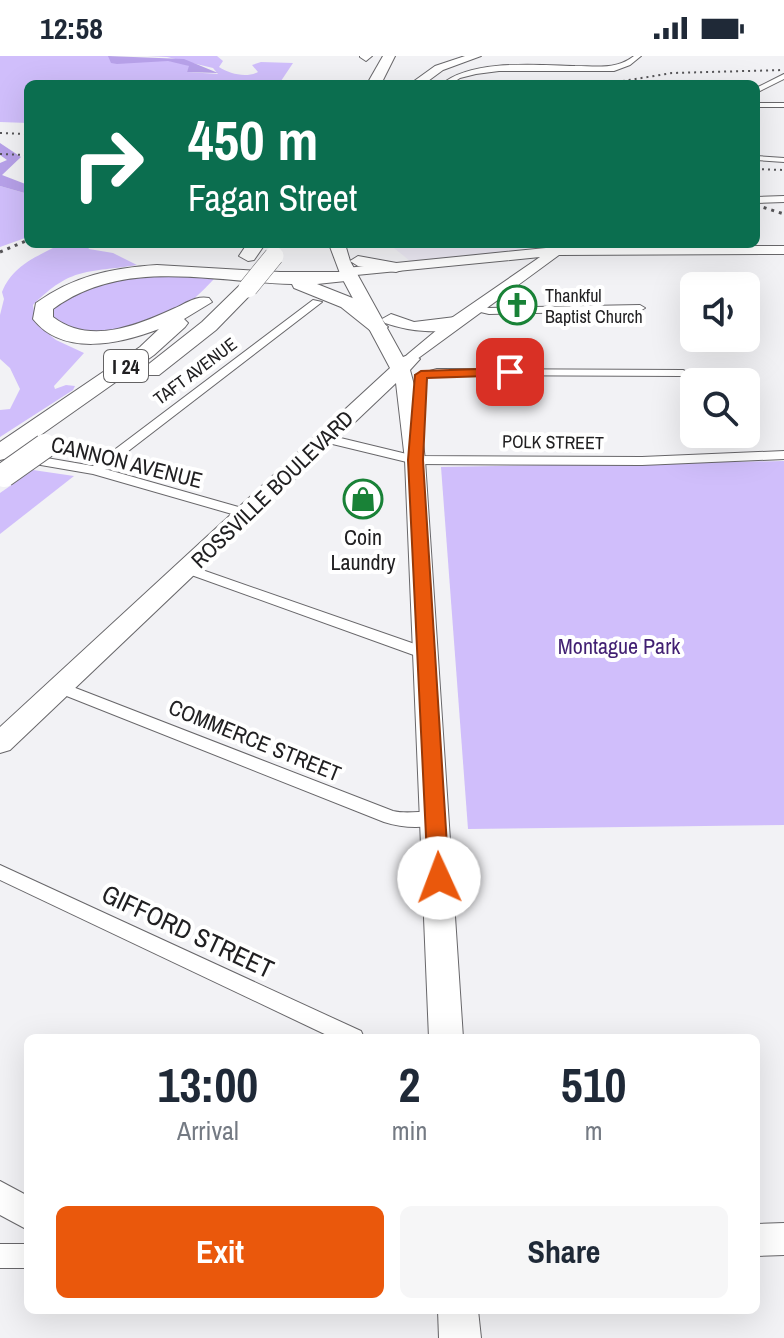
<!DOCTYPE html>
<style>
:root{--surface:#fff;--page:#f6f6f7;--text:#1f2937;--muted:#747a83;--accent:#ea580c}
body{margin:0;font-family:"Archivo Narrow",sans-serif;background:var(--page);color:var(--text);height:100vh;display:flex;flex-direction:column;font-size:30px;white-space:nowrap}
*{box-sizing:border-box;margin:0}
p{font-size:26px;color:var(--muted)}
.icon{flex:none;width:44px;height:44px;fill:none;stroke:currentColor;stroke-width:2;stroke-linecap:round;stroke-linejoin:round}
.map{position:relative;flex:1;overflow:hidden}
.sheet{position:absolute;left:24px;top:978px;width:736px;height:280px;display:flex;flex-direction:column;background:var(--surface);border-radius:12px;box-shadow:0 8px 32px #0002}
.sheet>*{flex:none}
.top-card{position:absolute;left:24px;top:24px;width:736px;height:168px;border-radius:12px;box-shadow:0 8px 32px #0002;background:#0b6e4f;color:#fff;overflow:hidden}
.tools{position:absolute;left:680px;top:216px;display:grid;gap:16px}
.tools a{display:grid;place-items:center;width:80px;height:80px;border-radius:12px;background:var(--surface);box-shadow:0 8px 32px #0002;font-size:40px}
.pin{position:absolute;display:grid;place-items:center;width:68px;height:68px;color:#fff;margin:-34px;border-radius:16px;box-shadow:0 4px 12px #0006}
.me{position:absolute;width:88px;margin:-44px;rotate:358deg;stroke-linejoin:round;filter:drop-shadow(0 0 6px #0008)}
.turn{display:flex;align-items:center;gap:28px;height:168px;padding:0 32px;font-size:36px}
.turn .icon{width:104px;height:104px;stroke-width:2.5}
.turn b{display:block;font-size:56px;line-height:68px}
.eta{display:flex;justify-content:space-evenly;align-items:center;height:136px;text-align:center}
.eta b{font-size:48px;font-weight:700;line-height:56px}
.primary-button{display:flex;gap:16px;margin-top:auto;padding:16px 32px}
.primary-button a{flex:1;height:92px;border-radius:12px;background:var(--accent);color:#fff;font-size:32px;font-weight:700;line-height:92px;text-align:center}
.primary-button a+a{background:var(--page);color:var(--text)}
.status{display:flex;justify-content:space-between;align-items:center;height:56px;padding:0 40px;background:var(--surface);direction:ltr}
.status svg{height:22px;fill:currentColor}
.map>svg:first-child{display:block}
.built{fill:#ece9f4}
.green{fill:#d0befb}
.water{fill:#b7a1e9}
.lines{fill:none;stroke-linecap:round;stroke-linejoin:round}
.minor-casing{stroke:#68676a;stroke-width:2}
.secondary-casing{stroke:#68676a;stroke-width:2}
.primary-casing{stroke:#68676a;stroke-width:2}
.motorway-casing{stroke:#68676a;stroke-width:2}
.minor{fill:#fff;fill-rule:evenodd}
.secondary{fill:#fff;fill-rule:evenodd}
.primary{fill:#fff;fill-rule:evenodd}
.motorway{fill:#fff;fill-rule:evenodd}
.rail-far1{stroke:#565558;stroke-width:2;stroke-dasharray:2 4;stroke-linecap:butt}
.rail{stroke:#565558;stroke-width:3;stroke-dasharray:3 5;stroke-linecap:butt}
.motorway-bridge-far1-casing{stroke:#68676a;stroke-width:20;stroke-linecap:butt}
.motorway-bridge-casing{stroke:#68676a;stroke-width:26;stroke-linecap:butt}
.motorway-bridge-far1{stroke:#fff;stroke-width:19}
.motorway-bridge{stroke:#fff;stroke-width:24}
.route{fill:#ea580c;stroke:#983908;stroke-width:2}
.labels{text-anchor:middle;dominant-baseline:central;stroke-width:8;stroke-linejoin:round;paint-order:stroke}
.far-poi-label{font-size:18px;fill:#212022;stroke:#fff;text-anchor:start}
.far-street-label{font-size:18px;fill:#212022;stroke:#fff}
.shield{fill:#fff;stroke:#646364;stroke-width:2}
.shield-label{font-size:20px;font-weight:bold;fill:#212022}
.street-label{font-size:22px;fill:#212022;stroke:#fff}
.poi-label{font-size:22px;fill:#212022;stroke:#fff}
.park-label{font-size:22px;fill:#411f72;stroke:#fff}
.near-street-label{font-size:26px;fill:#212022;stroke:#fff}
</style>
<div class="status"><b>12:58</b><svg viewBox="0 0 49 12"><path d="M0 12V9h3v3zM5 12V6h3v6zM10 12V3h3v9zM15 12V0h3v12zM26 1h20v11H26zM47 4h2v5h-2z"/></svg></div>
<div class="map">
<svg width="784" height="1282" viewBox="0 0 784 1282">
<rect width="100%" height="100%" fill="#f2f2f5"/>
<polygon class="built" points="389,188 546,188 538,195 410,205"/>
<g class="green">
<path d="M0,0H112L109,1C134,4 167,1 190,10L187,16L218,18L213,12L167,1L147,0H217L223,5L219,11C230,18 246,22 258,16L252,9L261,6L293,7L279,28H28V67L0,66Z"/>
<polygon points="0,130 28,138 28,181 0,191"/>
<path d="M61,188H86L89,193L113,197L137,209C88,217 72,210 33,249L36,268L56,284L84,297L54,330L55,333L66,329L75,330L73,334L0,381V354L10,353L20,333L10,312L0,303V259L4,243L2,236C13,209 36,201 61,188Z"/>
<path d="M218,219C206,231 194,245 179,253C144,273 88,289 53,261L55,248C104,217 161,220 218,219Z"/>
<polygon points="784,405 784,769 468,773 441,411"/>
<polygon points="33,414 74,420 0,478 0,437"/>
</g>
<g class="water">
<polygon points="108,0 184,3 218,17 187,16 189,10 168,5 117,8 111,7"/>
<polygon points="0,87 21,101 2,119 28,129 28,138 0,130 0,107 7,104 0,99"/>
</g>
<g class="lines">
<g class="minor-casing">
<g id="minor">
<path d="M634,0H641L630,9L614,15H499L476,18L460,22L451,28H442C472,3 537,9 575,10C597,10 616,14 634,0Z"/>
<polygon points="784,18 784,23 756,37 756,32"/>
<rect x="756" y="47" width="28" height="4"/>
<polygon points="756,100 784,102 784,106 756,104"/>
<polygon points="784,140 784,146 756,147 756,141"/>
<polygon points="313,244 322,246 105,413 249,454 249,460 239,460 93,418 0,402 0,394 93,410"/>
<polygon points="476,249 489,252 640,249 645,252 640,255 489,258 472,254 471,252"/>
<polygon points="437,313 683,314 689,317 683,320 437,319 421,322 415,319"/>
<polygon points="324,378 415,400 642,401 784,395 784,403 642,409 415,408 320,385 318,382"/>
<polygon points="188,509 432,594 435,598 432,602 422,602 183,516 181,513"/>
<path d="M60,626L393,755C410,759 427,753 443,757L446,762L443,767C423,773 403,772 384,766L54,635L52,631L54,627Z"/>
<polygon points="0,809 361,975 364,982 333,982 0,824"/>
<rect x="0" y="1188" width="28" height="24"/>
</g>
</g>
<g class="secondary-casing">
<g id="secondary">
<polygon points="784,190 784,198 559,199 413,306 405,301 408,298 450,263 540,201 346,220 339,216 346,212 556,191"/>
<polygon points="0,1125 28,1140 28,1174 0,1159"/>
<polygon points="784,1167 784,1199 756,1200 756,1168"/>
</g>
</g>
<g class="primary-casing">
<g id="primary">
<polygon points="465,0 481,0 443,14 424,28 410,28 435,10"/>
<polygon points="329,188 345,188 350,205 358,200 402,208 402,214 396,216 358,210 350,205 403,301 411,298 420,303 410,314 418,344 425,404 463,982 429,982 405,404 396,327 10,694 0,697 0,671 390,312 341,220"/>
<path d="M391,258L414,266L455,261L464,266C445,282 406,274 385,267L382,263Z"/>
<polygon points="438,1254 478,1254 481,1282 439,1282"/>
</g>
</g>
<g class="motorway-casing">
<g id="motorway">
<polygon points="372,0 366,5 360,1 360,0"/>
<polygon points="383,0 395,0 381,28 367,28"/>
<polygon points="247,188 265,188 254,204 248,205 239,200"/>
<path d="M157,209L280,216H355L357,220L355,224L317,228L355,243L388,271L378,277L371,275L341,251L294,232L292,228C211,226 123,201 53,253V261C89,289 136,270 173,253C185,248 196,239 209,242L212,246L184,263L188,267L185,271L154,299L8,402L0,404V386L140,291L159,273C120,288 63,301 33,263L36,247C74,220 111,212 157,209Z"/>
<polygon points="248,226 257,232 216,274 159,319 145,319 141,315 145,311 202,266 241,228"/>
</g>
</g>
<use href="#minor" class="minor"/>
<use href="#secondary" class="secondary"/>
<use href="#primary" class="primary"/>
<use href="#motorway" class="motorway"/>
<g class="rail-far1">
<polyline points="605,28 672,17 784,14"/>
<polyline points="0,77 28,78"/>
<polyline points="0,98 28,99"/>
<polyline points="756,113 784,114"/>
</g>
<g class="rail">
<polyline points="756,149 784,158"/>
<polyline points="0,196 28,184"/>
</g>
<g class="motorway-bridge-far1-casing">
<polyline id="motorway-bridge-far1" points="248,232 274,200"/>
</g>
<g class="motorway-bridge-casing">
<polyline id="motorway-bridge" points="4,419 45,390"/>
</g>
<use href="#motorway-bridge-far1" class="motorway-bridge-far1"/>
<use href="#motorway-bridge" class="motorway-bridge"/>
</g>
<polygon class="route" points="510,312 516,316 515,319 427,322 423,404 449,822 446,828 439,831 431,828 428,822 408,404 415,319 421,315"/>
<defs>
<g id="church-ring" transform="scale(2)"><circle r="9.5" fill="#fff" stroke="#198237" stroke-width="1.5"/><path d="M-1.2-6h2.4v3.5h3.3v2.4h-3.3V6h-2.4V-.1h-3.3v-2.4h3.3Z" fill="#198237"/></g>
<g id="shop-ring" transform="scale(2)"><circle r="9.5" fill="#fff" stroke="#198237" stroke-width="1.5"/><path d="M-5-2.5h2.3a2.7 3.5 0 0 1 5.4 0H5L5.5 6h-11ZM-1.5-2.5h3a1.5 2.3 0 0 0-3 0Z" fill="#198237"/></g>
</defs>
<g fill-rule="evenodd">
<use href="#church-ring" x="517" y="249"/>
<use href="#shop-ring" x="363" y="443"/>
</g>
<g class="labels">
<g class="far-poi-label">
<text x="545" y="239">Thankful<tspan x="545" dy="21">Baptist Church</tspan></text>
</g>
<g class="far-street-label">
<text transform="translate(195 315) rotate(-37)">TAFT AVENUE</text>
<text transform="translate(553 386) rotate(1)">POLK STREET</text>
</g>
<rect class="shield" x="104" y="294" width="44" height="32" rx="6"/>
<g class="shield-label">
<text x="126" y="310">I 24</text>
</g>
<g class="street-label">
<text transform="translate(127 406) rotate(14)">CANNON AVENUE</text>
<text transform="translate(272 433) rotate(-44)">ROSSVILLE BOULEVARD</text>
<text transform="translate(255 684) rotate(22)">COMMERCE STREET</text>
</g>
<g class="poi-label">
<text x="363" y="481">Coin<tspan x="363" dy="25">Laundry</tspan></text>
</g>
<g class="park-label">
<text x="619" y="590">Montague Park</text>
</g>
<g class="near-street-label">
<text transform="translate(188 875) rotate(25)">GIFFORD STREET</text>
</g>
</g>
</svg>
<div class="tools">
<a><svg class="icon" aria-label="sound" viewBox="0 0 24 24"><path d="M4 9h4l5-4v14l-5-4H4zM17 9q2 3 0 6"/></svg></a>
<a><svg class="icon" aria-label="search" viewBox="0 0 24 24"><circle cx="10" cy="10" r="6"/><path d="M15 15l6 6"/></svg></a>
</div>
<div class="pin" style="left:510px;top:316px;background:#d93025"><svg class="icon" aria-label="arrive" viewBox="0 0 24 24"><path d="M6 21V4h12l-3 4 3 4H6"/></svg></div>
<svg class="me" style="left:439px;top:822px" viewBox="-20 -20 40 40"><circle r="19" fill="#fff"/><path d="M0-13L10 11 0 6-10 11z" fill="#ea580c"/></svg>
<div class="top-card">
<div class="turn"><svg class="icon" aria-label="right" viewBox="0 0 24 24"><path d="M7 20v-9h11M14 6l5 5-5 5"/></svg><div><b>450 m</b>Fagan Street</div></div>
</div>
<section class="sheet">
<div class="eta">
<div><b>13:00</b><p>Arrival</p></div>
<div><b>2</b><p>min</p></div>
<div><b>510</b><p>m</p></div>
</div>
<div class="primary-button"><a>Exit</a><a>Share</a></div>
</section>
</div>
